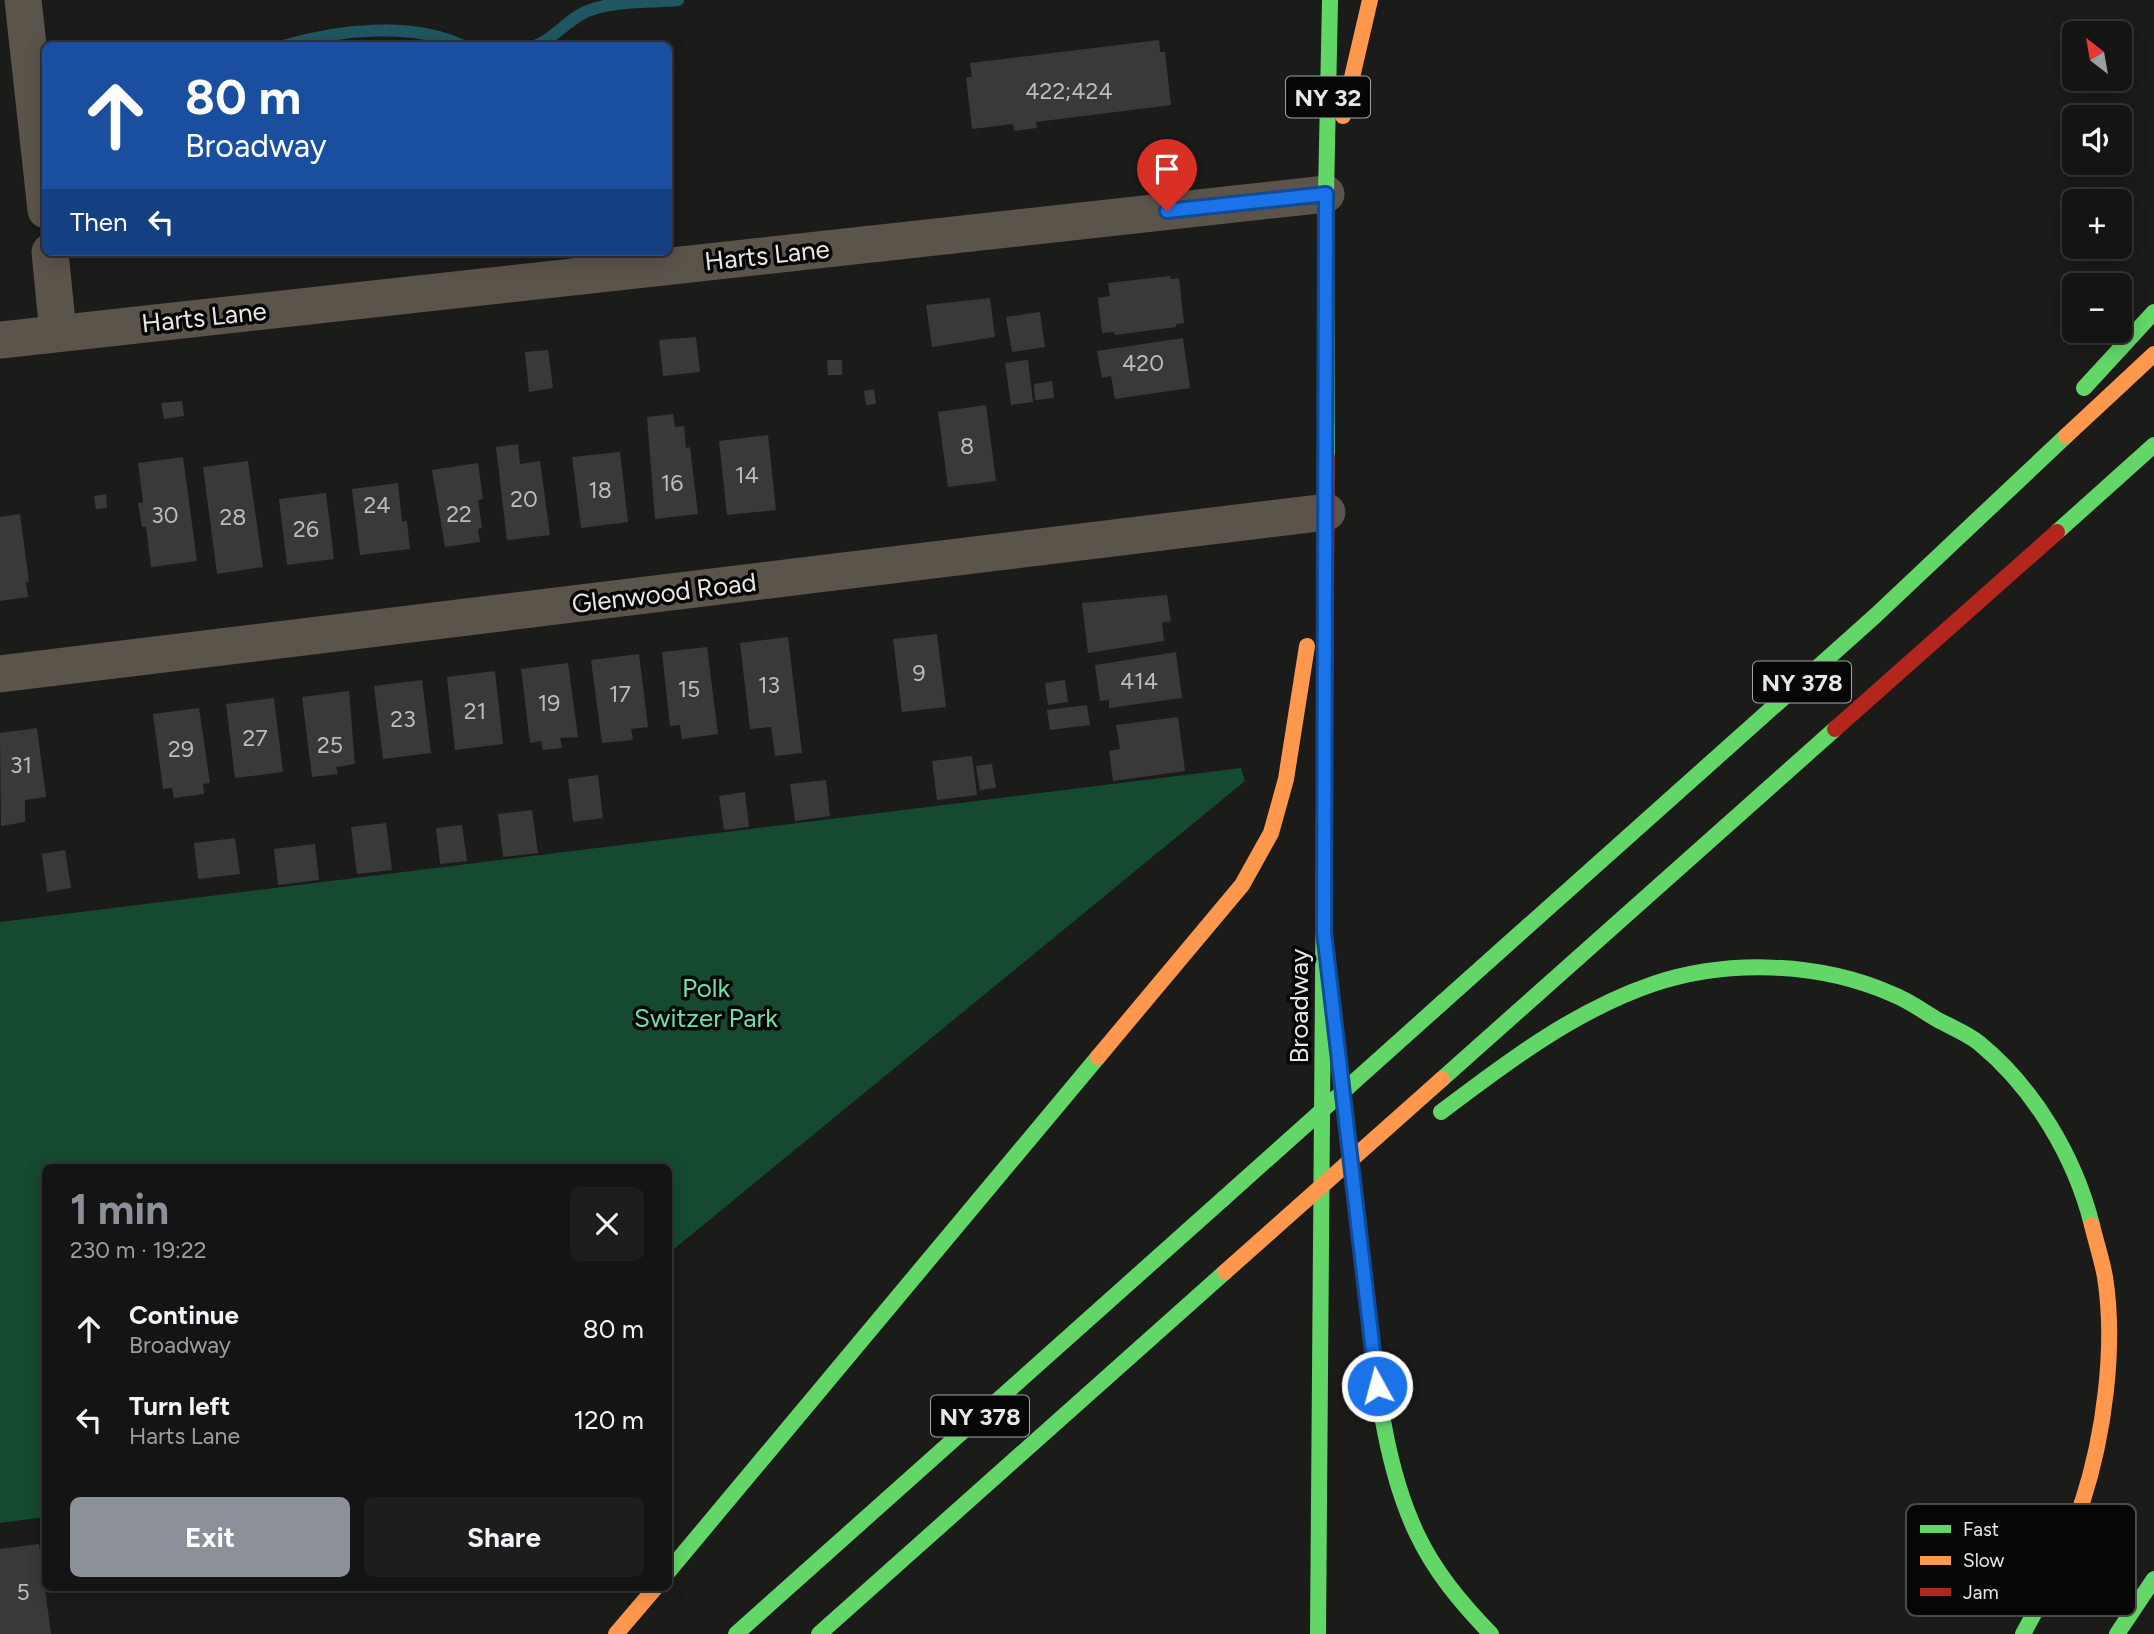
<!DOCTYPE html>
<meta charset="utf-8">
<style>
:root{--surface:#141414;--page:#1d1d1d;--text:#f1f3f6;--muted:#9d9ea0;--line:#333334;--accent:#8c9099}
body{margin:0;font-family:Figtree,sans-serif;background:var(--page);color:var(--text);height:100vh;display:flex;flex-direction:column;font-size:26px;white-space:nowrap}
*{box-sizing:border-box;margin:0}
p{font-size:23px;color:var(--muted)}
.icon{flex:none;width:38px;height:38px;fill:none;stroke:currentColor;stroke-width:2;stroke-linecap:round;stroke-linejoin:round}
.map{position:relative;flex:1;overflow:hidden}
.side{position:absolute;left:42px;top:1164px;width:630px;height:427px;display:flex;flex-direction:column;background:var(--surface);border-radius:10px;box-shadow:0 4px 18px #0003,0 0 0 2px var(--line)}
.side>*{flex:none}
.hud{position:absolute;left:42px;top:42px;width:630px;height:214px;border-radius:10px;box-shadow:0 4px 18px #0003,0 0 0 2px var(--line);background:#1a4fa0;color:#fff;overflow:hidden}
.needle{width:46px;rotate:329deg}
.controls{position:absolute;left:2062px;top:21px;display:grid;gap:14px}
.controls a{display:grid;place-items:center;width:70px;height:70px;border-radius:10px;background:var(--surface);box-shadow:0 4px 18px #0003,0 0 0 2px var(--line);font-size:35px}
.pin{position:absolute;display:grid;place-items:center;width:60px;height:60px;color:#fff;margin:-72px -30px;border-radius:50% 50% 50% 0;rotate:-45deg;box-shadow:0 0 7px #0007}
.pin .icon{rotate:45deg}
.me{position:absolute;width:77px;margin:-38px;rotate:353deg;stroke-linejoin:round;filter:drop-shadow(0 0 5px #0008)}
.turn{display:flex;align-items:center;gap:24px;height:147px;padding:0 28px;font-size:32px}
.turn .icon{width:91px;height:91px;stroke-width:2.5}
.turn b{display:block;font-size:49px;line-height:60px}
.then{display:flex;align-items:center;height:66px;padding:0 28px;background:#0003;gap:14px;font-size:26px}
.round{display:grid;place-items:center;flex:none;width:74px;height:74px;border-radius:10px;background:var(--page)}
.head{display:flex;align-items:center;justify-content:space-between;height:119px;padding:0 28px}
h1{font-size:42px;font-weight:700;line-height:52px;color:var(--accent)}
.primary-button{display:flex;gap:14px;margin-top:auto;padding:14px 28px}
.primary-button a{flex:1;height:80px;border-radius:10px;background:var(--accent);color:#fff;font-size:28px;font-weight:700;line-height:80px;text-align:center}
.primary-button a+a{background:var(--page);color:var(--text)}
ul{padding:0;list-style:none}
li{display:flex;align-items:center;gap:21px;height:91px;padding:0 28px}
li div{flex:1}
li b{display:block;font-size:26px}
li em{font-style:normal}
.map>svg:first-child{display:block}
.green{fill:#154930}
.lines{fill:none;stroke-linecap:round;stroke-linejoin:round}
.stream{stroke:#205662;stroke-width:12}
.building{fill:#393939}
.street{stroke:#5a544b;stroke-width:37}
.fast{stroke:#63d668;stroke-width:16}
.slow{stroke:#ff974d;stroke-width:16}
.jam{stroke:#b3261e;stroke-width:16}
.fast-bridge{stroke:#63d668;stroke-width:16}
.slow-bridge{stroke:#ff974d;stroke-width:16}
.route-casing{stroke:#114b97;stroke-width:18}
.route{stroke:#1a73e8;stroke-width:12}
.labels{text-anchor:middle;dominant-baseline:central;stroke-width:7;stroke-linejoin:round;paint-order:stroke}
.number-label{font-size:23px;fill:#bcbcba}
.shield{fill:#070606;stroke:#a4a4a2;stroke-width:2}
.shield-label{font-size:24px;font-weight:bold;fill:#e8e7e5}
.street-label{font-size:26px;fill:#e8e7e5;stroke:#070606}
.park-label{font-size:26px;fill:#6ee1a5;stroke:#070606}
.key{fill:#070606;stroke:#4a4a49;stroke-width:2}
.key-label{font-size:19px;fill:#e8e7e5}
</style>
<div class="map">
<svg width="2154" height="1634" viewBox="0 0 2154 1634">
<rect width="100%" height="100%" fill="#1b1b1a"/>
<polygon class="green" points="1241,768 1245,781 669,1253 668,1167 46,1167 45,1517 0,1523 0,922"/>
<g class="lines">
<g class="stream">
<path d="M283,46C336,30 412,21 463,46"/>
<path d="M535,46C554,39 566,21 585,12C613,0 647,3 678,0"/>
</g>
</g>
<g class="building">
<polygon points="1159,40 1160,52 1165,52 1171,105 1036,122 1037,128 1014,131 1013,124 972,129 966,77 972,77 970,63"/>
<polygon points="1170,276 1171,279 1179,278 1184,323 1176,324 1176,327 1115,335 1114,332 1102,333 1098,298 1110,296 1108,283"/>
<polygon points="990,298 995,337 932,347 926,305"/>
<polygon points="1040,312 1045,347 1012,352 1006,317"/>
<polygon points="696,337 700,372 663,376 659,340"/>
<polygon points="1183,338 1190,388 1115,399 1111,376 1102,378 1097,351"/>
<polygon points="548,350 553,388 529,392 525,352"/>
<polygon points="827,360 842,360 842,375 828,375"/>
<polygon points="1028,360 1033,402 1011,405 1005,363"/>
<polygon points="1052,381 1054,398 1035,400 1034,384"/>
<polygon points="874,389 876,404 866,405 864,391"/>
<polygon points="182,401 184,416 164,419 161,403"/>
<polygon points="986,405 996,481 948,487 938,412"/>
<polygon points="673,414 675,427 684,426 686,448 690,447 698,514 655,519 647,417"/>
<polygon points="768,435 776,510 727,515 719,441"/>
<polygon points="518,444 520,464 540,461 550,535 507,540 496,447"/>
<polygon points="620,452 628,522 581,528 572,457"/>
<polygon points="183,457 197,561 151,567 146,527 142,527 138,503 143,502 138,463"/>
<polygon points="248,461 263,567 217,574 203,467"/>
<polygon points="478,463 483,499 478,500 482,528 478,529 480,542 445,547 432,470"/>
<polygon points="398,483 402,522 407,521 410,549 360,555 352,489"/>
<polygon points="326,493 334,559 287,565 279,499"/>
<polygon points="106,494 107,508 96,509 94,496"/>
<polygon points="20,514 29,582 26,582 28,597 0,601 0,517"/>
<polygon points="1167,595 1171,621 1162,623 1164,641 1088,653 1082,603"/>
<polygon points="937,634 946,707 902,712 893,639"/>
<polygon points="788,637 802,753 775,756 771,727 750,729 740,643"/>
<polygon points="707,647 718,734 682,739 680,725 670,726 662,652"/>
<polygon points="1176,652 1182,698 1109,708 1109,700 1100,701 1095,665"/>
<polygon points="639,654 648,727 631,729 633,740 602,743 591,660"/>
<polygon points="568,663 578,737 560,738 562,748 543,750 541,741 530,743 521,669"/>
<polygon points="495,671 503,744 455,750 447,677"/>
<polygon points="422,680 431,753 383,759 374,686"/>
<polygon points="1065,680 1068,702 1048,705 1045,683"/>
<polygon points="349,691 355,764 336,767 338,774 312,777 302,697"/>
<polygon points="274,698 283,772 235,778 226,704"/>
<polygon points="1087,705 1090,725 1050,730 1047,710"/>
<polygon points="199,708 210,783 203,784 204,794 174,798 172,788 163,789 153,714"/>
<polygon points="1178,717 1185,771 1113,781 1109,751 1120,749 1116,725"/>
<polygon points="37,728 46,797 25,800 25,822 1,826 0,733"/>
<polygon points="972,756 977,795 937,800 932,761"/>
<polygon points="992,764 996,788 980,790 976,766"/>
<polygon points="598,775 603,818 573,822 568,779"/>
<polygon points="826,780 830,816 795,821 790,784"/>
<polygon points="745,792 749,827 724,830 719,796"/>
<polygon points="532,810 538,853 503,857 498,814"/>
<polygon points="386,823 392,870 357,874 351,827"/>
<polygon points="462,825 467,861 440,864 436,828"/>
<polygon points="235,838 240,874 198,879 194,843"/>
<polygon points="315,844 319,880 278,885 274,849"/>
<polygon points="65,850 71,888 47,892 42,854"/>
<polygon points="39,1544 51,1634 0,1634 0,1549"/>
</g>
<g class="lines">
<g class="street">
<polyline points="23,0 46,210"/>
<polyline points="50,252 58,333"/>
<polyline points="0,340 1326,194"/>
<polyline points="0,674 1327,512"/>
</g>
<g class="fast">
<polyline points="2084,388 2154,312"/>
<polyline points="1327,457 1326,194 1330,0"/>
<polyline points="2057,532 2154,445"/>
<polyline points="1443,1002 1875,616 2066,436"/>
<polyline points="1442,1079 1835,729"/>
<path d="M1441,1112C1507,1062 1574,1011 1653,984C1728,959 1819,962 1892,994C1908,1000 1923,1011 1938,1020C1951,1027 1968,1034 1979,1043C2034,1088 2075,1157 2092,1225"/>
<path d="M1347,1130C1354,1190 1361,1250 1368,1309C1377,1384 1384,1463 1416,1532C1434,1571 1461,1603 1491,1634"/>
<polyline points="668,1572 1098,1057"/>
<polyline points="736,1634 1223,1199"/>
<polyline points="819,1634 1225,1272"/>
<polyline points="1318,1634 1325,725"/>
<polyline points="2023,1634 2066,1554 2082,1503"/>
<polyline points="2117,1634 2154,1579"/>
</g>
<g class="slow">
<polyline points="1343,116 1370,0"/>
<polyline points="2066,436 2154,354"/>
<polyline points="1098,1057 1242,885 1271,833 1286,779 1307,646"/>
<path d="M2082,1503C2104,1436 2116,1347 2105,1277C2102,1260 2096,1242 2092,1225"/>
<polyline points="616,1634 656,1587"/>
</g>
<g class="jam">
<polyline points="1325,725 1327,457"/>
<polyline points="1835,729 2057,532"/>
</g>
<polyline class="fast-bridge" points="1223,1199 1443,1002"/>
<polyline class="slow-bridge" points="1225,1272 1442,1079"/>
</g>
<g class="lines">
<g class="route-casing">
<polyline id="route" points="1167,211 1326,194 1324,932 1377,1386"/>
</g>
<use href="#route" class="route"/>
</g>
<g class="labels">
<g class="number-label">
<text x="1069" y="91">422;424</text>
<text x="1143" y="363">420</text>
<text x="967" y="446">8</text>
<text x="747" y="475">14</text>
<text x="672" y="483">16</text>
<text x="600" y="490">18</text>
<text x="524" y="499">20</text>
<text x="377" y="505">24</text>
<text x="459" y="514">22</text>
<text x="165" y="515">30</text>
<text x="233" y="517">28</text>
<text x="306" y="529">26</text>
<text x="919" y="673">9</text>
<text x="1139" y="681">414</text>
<text x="769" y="685">13</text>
<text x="689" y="689">15</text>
<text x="620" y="694">17</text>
<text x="549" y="703">19</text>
<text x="475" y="711">21</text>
<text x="403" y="719">23</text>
<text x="255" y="738">27</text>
<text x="330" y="745">25</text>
<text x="181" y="749">29</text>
<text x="21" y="765">31</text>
<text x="23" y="1592">5</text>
</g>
<g class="shield">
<rect x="1286" y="76.5" width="84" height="41" rx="5"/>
<rect x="1753" y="661.5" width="98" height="41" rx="5"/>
<rect x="931" y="1395.5" width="98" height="41" rx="5"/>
</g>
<g class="shield-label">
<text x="1328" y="97">NY 32</text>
<text x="1802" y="682">NY 378</text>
<text x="980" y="1416">NY 378</text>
</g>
<g class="street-label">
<text transform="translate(767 255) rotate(-6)">Harts Lane</text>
<text transform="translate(204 317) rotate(-6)">Harts Lane</text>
<text transform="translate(664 593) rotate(-7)">Glenwood Road</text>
<text transform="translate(1299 1006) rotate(-90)">Broadway</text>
</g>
<g class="park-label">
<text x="706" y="988">Polk<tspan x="706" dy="30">Switzer Park</tspan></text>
</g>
</g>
<rect x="1906" y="1504" width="230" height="112" rx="10" class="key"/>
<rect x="1920" y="1525" width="31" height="8" fill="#63d668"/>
<rect x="1920" y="1556" width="31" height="9" fill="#ff974d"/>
<rect x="1920" y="1588" width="31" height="8" fill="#b3261e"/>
<g class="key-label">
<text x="1963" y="1536">Fast</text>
<text x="1963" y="1567">Slow</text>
<text x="1963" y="1599">Jam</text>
</g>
</svg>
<div class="controls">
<a><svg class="needle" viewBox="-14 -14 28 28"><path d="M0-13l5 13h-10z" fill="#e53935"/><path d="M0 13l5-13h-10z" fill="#9d9ea0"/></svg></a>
<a><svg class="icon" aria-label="sound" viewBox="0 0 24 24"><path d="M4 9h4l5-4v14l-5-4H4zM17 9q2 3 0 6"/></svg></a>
<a>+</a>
<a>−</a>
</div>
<div class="pin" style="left:1167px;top:211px;background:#d93025"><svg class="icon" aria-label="arrive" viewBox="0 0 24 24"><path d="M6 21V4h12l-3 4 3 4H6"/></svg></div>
<svg class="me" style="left:1377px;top:1386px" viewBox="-20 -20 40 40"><circle r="17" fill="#1a73e8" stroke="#fff" stroke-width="3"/><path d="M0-11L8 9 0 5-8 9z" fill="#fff"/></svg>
<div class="hud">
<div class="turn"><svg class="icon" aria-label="ahead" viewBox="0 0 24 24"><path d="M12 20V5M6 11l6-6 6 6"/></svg><div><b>80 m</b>Broadway</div></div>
<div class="then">Then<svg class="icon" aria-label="left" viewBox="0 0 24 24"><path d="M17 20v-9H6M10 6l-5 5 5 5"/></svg></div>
</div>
<section class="side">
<div class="head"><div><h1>1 min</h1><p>230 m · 19:22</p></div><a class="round"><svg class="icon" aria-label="close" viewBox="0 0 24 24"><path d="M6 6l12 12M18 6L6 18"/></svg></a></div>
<ul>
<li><svg class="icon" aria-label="ahead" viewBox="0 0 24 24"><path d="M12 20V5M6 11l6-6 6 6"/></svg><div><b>Continue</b><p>Broadway</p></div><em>80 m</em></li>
<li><svg class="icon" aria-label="left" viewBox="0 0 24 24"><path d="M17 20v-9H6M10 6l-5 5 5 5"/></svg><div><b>Turn left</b><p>Harts Lane</p></div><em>120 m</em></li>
</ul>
<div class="primary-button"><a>Exit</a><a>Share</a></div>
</section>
</div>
